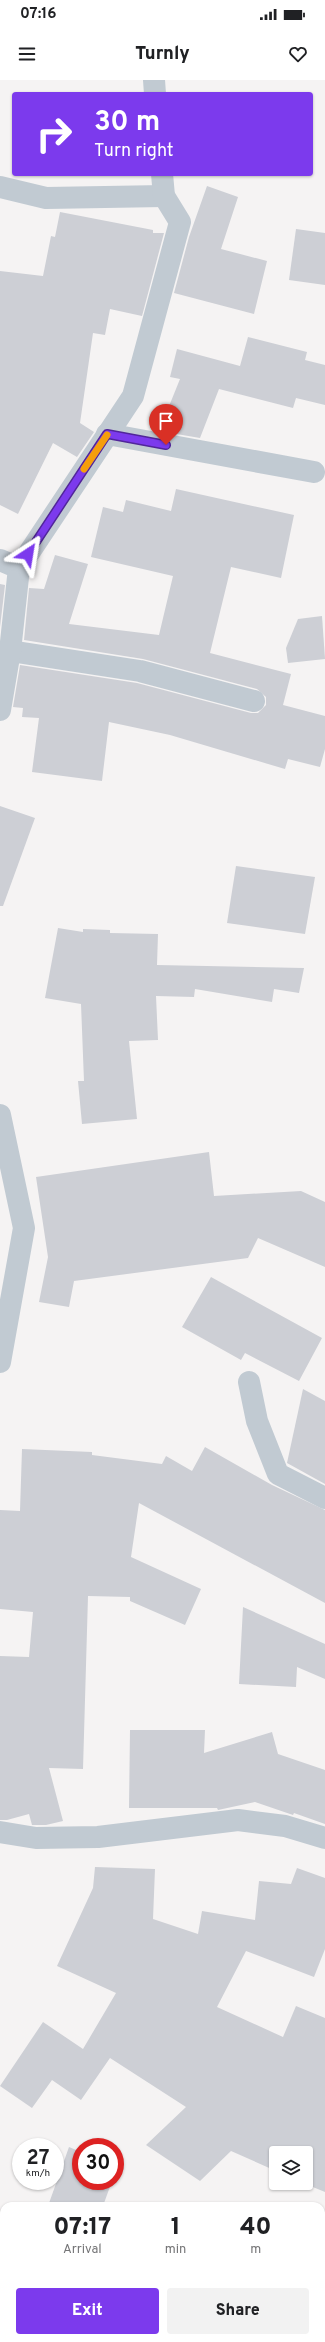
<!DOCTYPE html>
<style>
:root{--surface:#fff;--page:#f2f2f2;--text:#202124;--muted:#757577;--accent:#7c3aed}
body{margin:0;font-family:Overpass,sans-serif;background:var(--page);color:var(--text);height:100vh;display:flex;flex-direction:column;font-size:15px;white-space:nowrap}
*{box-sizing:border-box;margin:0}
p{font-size:13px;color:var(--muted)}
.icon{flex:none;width:22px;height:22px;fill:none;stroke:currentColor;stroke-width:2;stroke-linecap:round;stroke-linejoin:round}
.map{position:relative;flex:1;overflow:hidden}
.sheet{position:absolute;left:0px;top:2122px;width:325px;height:140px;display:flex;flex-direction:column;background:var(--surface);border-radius:12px 12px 0 0;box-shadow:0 1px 3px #0004}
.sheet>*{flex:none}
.top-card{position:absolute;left:12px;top:12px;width:301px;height:84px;border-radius:4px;box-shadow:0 1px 3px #0004;background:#7c3aed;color:#fff;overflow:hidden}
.buttons{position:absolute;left:269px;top:2066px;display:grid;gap:8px}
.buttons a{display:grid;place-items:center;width:44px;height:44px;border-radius:4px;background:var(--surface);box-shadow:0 1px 3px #0004;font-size:20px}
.speed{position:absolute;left:12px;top:2058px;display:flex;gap:8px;font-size:20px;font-weight:700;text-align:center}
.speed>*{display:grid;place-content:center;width:52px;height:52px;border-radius:50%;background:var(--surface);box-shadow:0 1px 3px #0004;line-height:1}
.speed small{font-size:10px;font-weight:400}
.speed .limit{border:6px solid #d22;background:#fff;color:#111}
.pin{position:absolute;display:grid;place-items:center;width:34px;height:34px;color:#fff;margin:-41px -17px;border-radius:50% 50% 50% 0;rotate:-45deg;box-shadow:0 0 4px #0007}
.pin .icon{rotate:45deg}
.me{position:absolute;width:44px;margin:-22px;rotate:33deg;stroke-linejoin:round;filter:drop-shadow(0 0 3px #0008)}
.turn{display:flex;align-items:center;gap:14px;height:84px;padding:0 16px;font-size:18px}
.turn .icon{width:52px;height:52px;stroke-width:2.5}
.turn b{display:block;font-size:28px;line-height:34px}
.eta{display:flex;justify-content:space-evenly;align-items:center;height:68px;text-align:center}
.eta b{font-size:24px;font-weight:800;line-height:28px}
.primary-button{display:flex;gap:8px;margin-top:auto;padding:8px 16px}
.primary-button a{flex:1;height:46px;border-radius:4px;background:var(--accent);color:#fff;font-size:16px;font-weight:800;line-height:46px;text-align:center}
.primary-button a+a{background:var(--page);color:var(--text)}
.status{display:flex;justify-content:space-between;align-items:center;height:28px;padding:0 20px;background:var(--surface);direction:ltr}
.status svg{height:11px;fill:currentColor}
header{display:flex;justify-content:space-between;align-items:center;height:52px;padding:0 16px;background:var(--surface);font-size:18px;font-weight:800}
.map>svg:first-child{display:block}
.building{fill:#cdcfd5}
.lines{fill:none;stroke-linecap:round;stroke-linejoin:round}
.minor{stroke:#c1cad2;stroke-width:22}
.major{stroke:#b3c2d1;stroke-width:22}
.route-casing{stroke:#51269a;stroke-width:10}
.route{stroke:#7c3aed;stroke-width:7}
.slow{stroke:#f59e0b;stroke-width:7}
</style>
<div class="status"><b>07:16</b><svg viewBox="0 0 49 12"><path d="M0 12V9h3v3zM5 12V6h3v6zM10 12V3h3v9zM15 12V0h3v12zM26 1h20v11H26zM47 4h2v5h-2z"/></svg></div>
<header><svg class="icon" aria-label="menu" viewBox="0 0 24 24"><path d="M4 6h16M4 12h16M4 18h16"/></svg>Turnly<svg class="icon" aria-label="heart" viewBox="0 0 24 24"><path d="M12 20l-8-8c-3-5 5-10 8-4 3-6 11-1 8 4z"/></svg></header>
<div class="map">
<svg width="325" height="2262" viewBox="0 0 325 2262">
<rect width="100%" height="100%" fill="#f5f3f3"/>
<g class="building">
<polygon points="207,106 238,117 221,169 267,181 254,234 174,213 189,157"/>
<polygon points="60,132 153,150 153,153 164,153 142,236 110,229 105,255 93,253 80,343 94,352 77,377 53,363 18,434 0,425 0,191 43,196 51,156 55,157"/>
<polygon points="296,149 325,153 325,205 289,200"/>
<polygon points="248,257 307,272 305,280 325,285 325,325 296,318 293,328 219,309 200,358 159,351 180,299 170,297 177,269 240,286"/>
<polygon points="176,409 294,435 281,498 231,487 210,573 291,594 283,625 325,636 325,669 320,687 288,679 285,689 170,655 109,642 102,701 32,692 39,638 22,637 23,628 13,627 20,585 137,603 251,633 258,633 266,625 266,617 257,609 143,579 24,560 29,508 44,509 55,475 88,484 69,544 159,555 173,496 91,477 103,427 123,432 126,420 171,431"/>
<polygon points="0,504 5,505 0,547"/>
<polygon points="322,536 325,579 288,583 286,568 298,539"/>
<polygon points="0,726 35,738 3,826 0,826"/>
<polygon points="236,786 315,797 305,854 227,843"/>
<polygon points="58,848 83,852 83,849 110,850 110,853 158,854 157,885 304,888 299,913 274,909 272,922 195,909 194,917 156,916 158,960 129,961 137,1039 82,1044 78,1001 84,1001 81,924 45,918"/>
<polygon points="209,1072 214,1116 301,1111 325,1122 325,1187 258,1158 248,1178 74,1201 69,1227 39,1222 48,1177 36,1097"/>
<polygon points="211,1197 322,1258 299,1301 245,1273 241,1280 182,1247"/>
<polygon points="303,1309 325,1321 325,1404 287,1383"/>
<polygon points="205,1367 272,1405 325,1430 325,1523 139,1423 131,1477 201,1509 185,1545 130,1521 130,1517 88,1516 83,1689 49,1688 63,1741 46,1745 32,1745 29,1734 7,1740 0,1740 0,1576 29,1577 33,1532 0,1529 0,1430 20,1431 22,1369 92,1372 92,1375 162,1384 166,1376 192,1391"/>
<polygon points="243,1527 325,1564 325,1599 297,1587 296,1607 239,1604"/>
<polygon points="130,1650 205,1650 204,1673 272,1652 278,1674 325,1690 325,1744 294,1733 293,1735 255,1722 218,1730 217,1728 129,1728"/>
<polygon points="95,1787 155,1789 153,1839 198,1854 202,1831 255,1840 259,1801 291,1804 297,1788 325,1798 325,1869 314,1897 246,1871 217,1927 283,1957 296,1926 325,1938 325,2112 303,2103 306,2103 306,2073 276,2073 276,2091 231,2071 200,2101 146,2065 186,2027 110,1978 81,2020 52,2000 32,2028 0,2006 43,1942 83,1969 116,1913 57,1886 93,1808"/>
<polygon points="69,2067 81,2072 81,2101 112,2101 103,2126 48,2126"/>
</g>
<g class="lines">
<g class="minor">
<polyline points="154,0 155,14"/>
<polyline points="0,107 46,118 164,116"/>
<polyline points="107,354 314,392"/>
<polyline points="0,480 19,488"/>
<polyline points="10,571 140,591 254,621"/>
<polyline points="0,630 10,571 19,488 133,316 180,142 164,116 162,94"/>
<polyline points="0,1035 24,1148 0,1282"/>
<polyline points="249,1302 257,1341 278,1394 325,1418"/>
<polyline points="0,1752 36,1758 98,1757 238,1740 285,1746 325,1758"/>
</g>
<g class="major">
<polyline points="321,2190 325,2180"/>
<polyline points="290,2262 292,2258"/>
</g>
</g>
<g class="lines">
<g class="route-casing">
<polyline id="route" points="28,474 107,354 166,365"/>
</g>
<use href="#route" class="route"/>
<polyline class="slow" points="84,389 107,355"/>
</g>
</svg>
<div class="buttons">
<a><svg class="icon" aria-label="layers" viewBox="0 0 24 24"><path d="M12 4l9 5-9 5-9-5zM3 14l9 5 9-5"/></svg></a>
</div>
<div class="speed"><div>27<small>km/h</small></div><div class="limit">30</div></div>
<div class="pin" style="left:166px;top:365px;background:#d93025"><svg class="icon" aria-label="arrive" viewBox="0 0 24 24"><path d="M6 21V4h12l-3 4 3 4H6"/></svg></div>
<svg class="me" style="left:28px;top:474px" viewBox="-20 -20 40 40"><path d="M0-17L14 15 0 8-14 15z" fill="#7c3aed" stroke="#fff" stroke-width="4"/></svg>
<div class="top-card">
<div class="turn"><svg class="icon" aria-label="right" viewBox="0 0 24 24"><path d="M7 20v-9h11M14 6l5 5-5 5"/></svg><div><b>30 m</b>Turn right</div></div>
</div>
<section class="sheet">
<div class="eta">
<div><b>07:17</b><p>Arrival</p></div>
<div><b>1</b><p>min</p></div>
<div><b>40</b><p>m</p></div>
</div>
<div class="primary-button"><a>Exit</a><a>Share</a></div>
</section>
</div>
